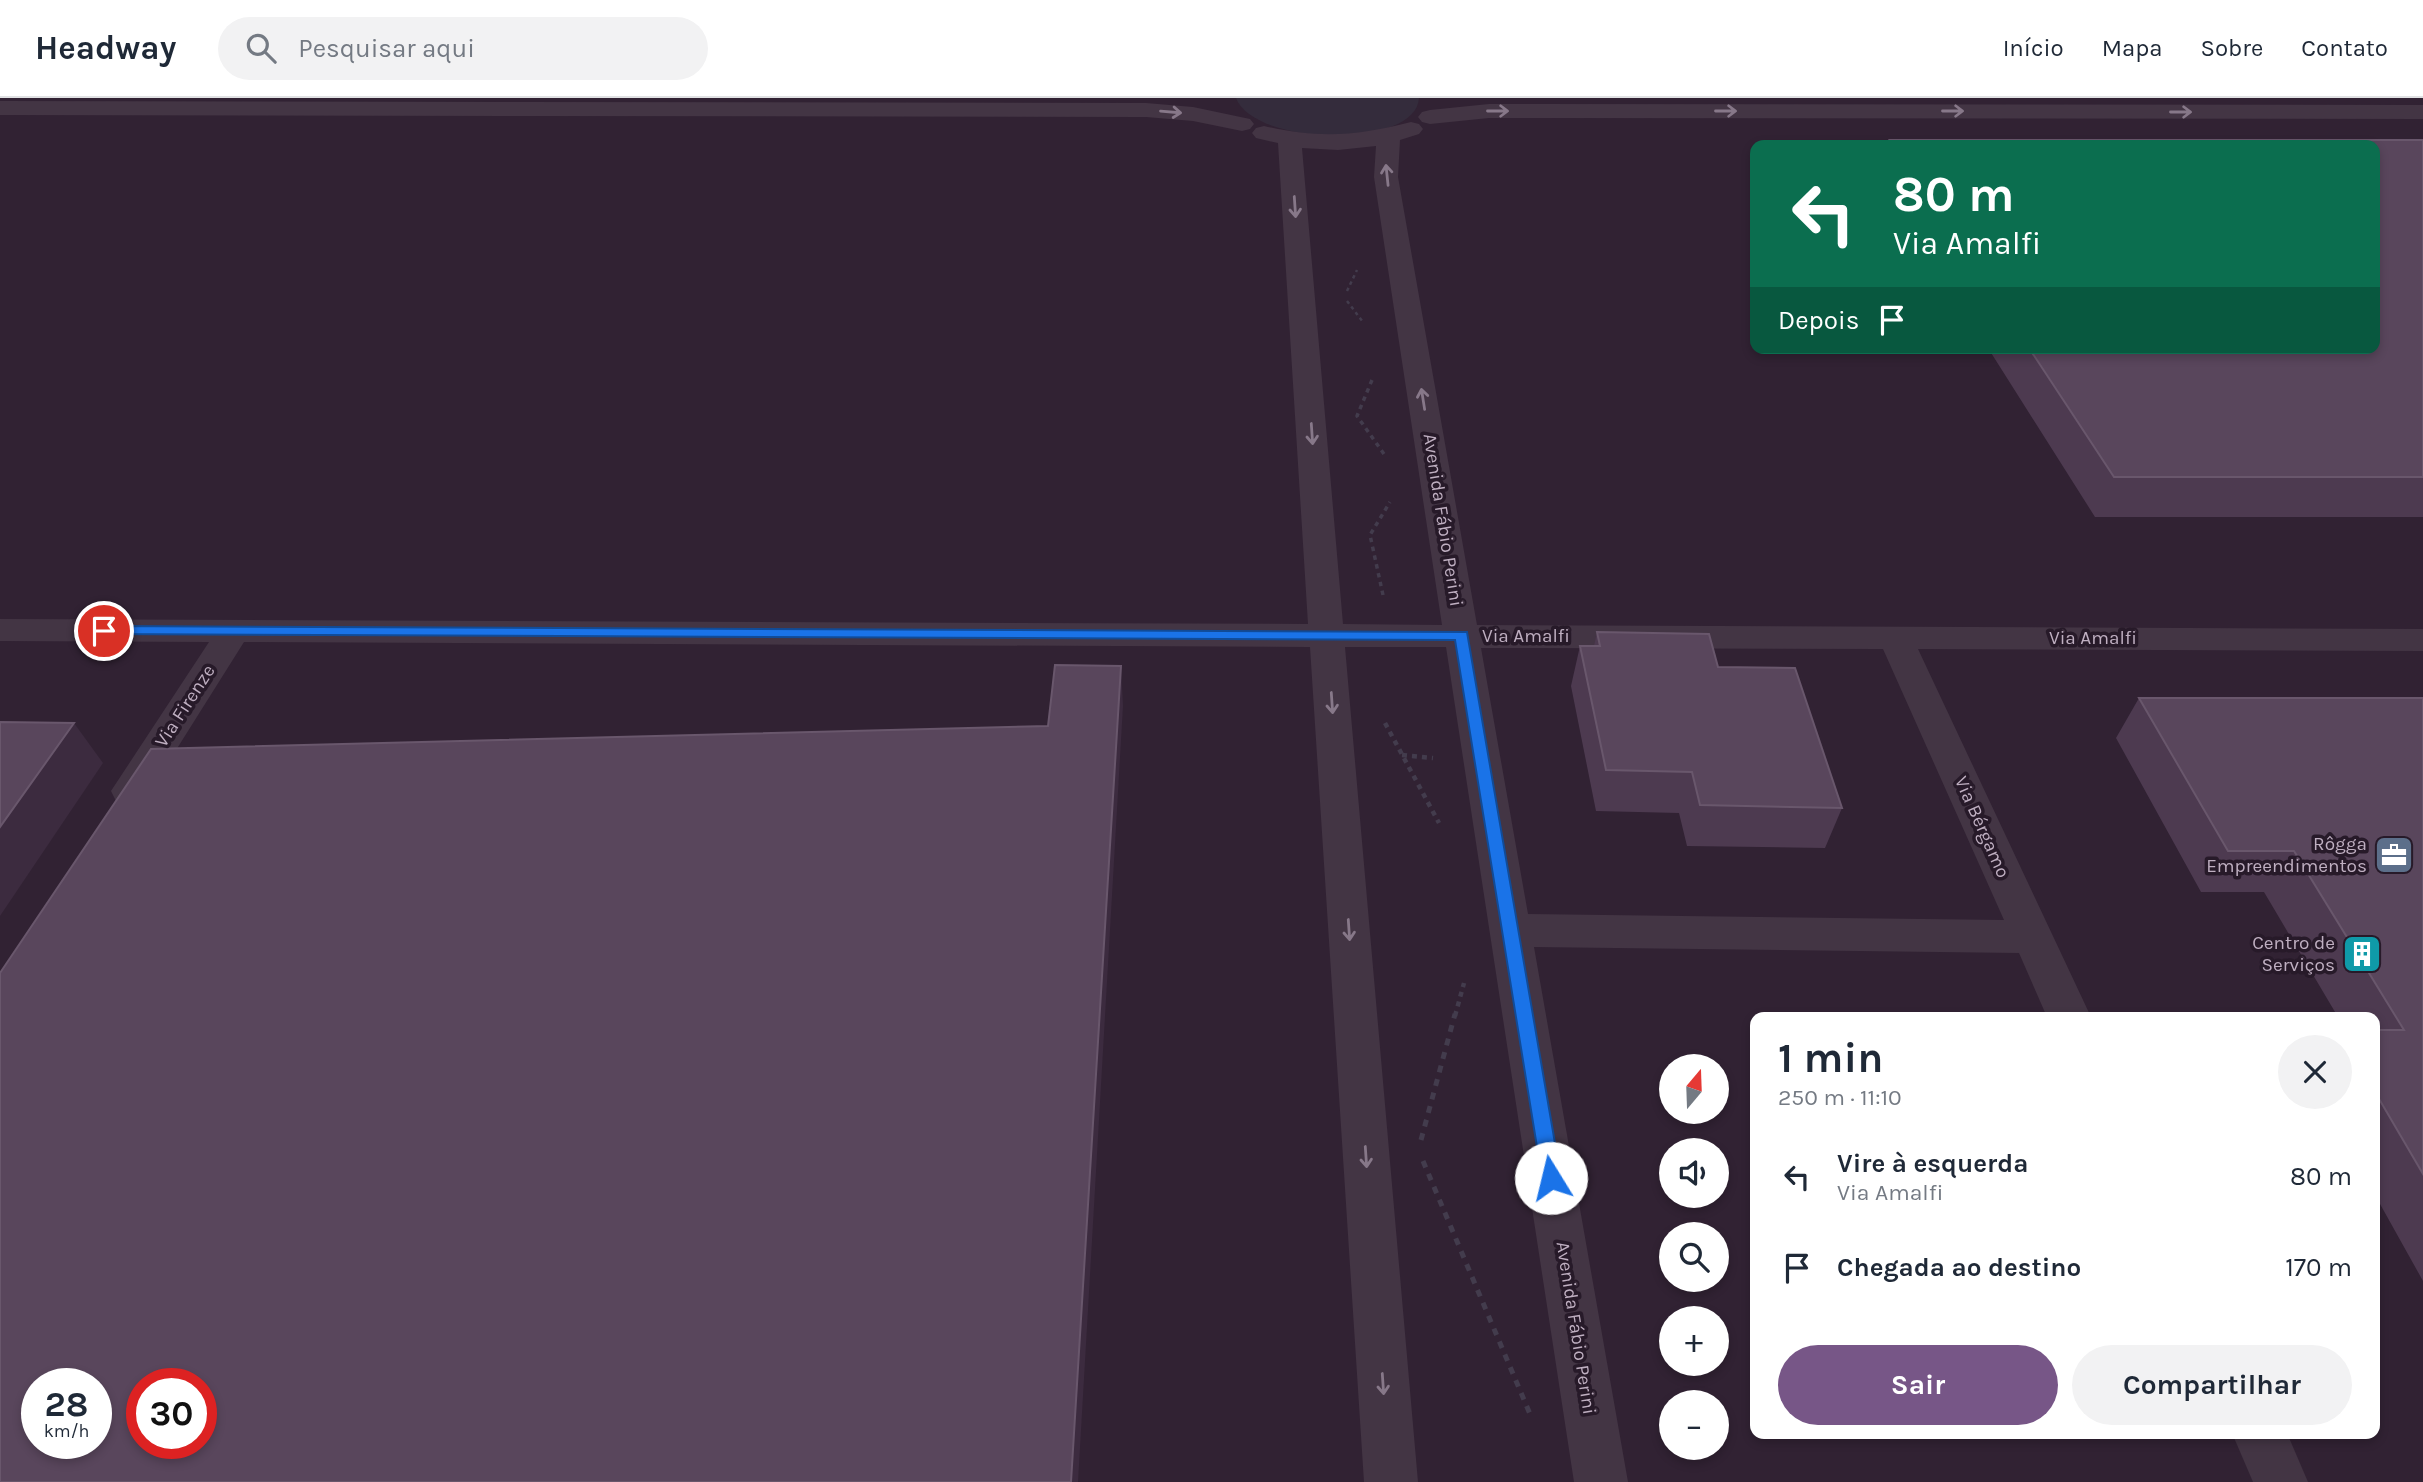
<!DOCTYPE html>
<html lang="pt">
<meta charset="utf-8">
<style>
:root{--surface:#fff;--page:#f2f2f3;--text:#1f2937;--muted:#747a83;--line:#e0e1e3;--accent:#775687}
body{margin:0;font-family:Karla,sans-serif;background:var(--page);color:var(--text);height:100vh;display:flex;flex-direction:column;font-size:26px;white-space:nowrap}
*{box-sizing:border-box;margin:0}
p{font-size:23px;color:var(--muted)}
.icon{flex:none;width:38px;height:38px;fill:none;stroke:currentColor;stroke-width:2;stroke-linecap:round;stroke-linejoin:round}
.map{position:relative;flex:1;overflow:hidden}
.panel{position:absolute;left:1750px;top:914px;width:630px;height:427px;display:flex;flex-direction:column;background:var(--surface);border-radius:14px;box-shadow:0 4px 10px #0003}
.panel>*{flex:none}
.guide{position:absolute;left:1750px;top:42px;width:630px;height:214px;border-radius:14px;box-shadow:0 4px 10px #0003;background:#0b6e4f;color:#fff;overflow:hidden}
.needle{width:46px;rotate:19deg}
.buttons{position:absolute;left:1659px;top:956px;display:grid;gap:14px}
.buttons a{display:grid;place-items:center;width:70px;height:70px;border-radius:50%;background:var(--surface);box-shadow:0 4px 10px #0003;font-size:35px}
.speed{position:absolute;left:21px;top:1270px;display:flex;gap:14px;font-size:35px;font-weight:700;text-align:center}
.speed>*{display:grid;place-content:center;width:91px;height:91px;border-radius:50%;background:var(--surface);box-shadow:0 4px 10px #0003;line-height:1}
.speed small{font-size:18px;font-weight:400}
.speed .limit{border:10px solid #d22;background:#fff;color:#111}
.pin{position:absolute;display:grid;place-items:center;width:60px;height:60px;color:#fff;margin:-30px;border:4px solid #fff;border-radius:50%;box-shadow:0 2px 7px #0007}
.me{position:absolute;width:77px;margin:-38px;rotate:351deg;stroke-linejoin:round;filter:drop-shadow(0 0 5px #0008)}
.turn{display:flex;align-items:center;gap:24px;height:147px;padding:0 28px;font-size:32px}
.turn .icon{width:91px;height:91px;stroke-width:2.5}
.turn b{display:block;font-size:49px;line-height:60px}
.then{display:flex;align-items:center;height:66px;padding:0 28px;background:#0003;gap:14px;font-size:26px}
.round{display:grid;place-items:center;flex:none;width:74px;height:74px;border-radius:37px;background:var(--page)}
.overview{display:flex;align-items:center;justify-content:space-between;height:119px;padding:0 28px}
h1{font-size:42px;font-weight:700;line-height:52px}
.button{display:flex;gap:14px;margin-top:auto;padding:14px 28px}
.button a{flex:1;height:80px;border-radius:42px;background:var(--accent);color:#fff;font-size:28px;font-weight:700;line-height:80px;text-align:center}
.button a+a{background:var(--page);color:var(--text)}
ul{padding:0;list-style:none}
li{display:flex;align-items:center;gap:21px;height:91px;padding:0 28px}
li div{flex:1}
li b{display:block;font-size:26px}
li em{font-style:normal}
header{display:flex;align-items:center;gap:42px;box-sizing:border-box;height:98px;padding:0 35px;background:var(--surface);border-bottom:2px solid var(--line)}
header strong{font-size:33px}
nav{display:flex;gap:38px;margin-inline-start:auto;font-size:24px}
.search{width:490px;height:63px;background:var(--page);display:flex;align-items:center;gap:18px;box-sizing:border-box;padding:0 24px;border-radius:38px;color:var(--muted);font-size:26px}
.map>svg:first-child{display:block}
.green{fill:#342c3c}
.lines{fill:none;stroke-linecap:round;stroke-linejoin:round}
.path-far3{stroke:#433c4d;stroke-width:2.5;stroke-dasharray:3.5 3.5;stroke-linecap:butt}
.path-far2{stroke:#433c4d;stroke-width:3.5;stroke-dasharray:4.5 4.5;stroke-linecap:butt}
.path-far1{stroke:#433c4d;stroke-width:4.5;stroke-dasharray:5 5;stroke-linecap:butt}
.path{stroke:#433c4d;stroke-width:5;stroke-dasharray:7 7;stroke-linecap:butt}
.minor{fill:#433544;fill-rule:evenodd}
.wall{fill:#4d3a50}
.shaded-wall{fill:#3c2b3f}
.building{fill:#59465c;stroke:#69576c;stroke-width:2;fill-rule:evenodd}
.oneway{stroke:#877889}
.route{fill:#1a73e8;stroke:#114b97;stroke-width:2}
.labels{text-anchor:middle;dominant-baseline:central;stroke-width:7;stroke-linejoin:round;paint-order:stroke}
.street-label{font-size:19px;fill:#bfafc1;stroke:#271a29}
.poi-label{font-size:19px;fill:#bfafc1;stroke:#271a29;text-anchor:end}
</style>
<header>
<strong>Headway</strong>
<div class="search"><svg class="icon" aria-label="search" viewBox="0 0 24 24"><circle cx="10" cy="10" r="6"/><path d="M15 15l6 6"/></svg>Pesquisar aqui</div>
<nav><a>Início</a><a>Mapa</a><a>Sobre</a><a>Contato</a></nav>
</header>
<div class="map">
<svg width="2423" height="1384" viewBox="0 0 2423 1384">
<rect width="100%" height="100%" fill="#312233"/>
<path class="green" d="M1236,0H1419C1416,52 1254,48 1236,0Z"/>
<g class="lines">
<g class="path-far3">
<polyline points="1347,193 1357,172"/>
<polyline points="1347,203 1363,224"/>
</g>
<g class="path-far2">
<polyline points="1372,282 1357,318 1384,356"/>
<polyline points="1383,497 1370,437 1390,404"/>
</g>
<g class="path-far1">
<polyline points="1385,625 1439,725"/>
<polyline points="1402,657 1433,660"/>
<polyline points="1455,918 1464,885"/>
</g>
<g class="path">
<polyline points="1421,1042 1455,916"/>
<polyline points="1423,1063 1530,1316"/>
</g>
<g class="minor">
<polygon points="0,3 1146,5 1193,9 1250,21 1254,26 1250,31 1242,33 1193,23 1146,19 0,17"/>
<polygon points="1489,6 2423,7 2423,21 1489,20 1430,26 1422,24 1418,19 1422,14 1430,12"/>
<path d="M1411,24L1419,26L1423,31L1419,36L1400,42L1398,79L1477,527L2423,531V553L1918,551L2091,919H2047L2019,855L1534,849L1628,1384H1574L1446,549H1345L1418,1384H1364L1310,549L244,544L144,703L130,707L116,703L111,693L209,544L0,543V521L1308,526L1278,45L1256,40L1252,35L1256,30L1264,28C1319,41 1357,38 1411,24ZM1376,48L1374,79L1442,527L1343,526L1302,50L1338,52ZM1481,550L1883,551L2004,822L1528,816Z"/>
<polygon points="2232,1335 2287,1335 2308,1384 2253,1384"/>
</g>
</g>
<g class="wall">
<polygon points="1890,42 2423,42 2423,419 2095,419 1988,250 2375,250 2375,47 1888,47"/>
<polygon points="1597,534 1718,569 1842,710 1825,750 1687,748 1679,715 1596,713 1571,588 1580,548 1594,548"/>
<polygon points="2139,600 2423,600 2423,1183 2375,1097 2375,919 2338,919 2264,794 2201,794 2116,640"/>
</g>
<g class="shaded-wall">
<polygon points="1121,568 1123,608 1078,1384 1071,1384"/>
<polygon points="74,625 103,665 0,818 0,729"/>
</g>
<g class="building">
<polygon points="1890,42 2423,42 2423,379 2114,379 2029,250 2375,250 2375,47 1894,47"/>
<polygon points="1597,534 1709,536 1718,569 1795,570 1842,710 1700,707 1692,674 1606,672 1580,548 1600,548"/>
<path d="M1055,567L1121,568L1071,1384H0V875L151,651L1048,628ZM37,1286H96V1346H37ZM142,1286H201V1346H142Z"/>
<polygon points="2139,600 2423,600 2423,1076 2375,994 2375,932 2404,932 2294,753 2228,753"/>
<polygon points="0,624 74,625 0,729"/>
</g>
<defs><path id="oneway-shaft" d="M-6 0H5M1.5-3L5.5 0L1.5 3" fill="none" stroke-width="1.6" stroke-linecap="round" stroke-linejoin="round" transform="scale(1.75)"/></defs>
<g class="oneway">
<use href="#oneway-shaft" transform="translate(1498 13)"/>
<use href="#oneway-shaft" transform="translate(1726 13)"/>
<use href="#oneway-shaft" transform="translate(1953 13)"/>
<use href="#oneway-shaft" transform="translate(1171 14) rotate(5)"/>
<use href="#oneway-shaft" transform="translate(2181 14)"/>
<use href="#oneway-shaft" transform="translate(1387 77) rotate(-96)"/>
<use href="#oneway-shaft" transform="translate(1295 109) rotate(86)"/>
<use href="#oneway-shaft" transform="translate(1423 301) rotate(-99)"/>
<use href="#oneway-shaft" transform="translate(1312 336) rotate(86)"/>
<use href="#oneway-shaft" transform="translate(1332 605) rotate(86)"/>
<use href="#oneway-shaft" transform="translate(1349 832) rotate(86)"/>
<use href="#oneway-shaft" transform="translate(1366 1059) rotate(86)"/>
<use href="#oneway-shaft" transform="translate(1383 1286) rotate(86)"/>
</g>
<polygon class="route" points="104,528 1467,534 1561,1080 1558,1087 1551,1089 1544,1087 1542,1080 1455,542 99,536 97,533"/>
<defs>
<g id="office-square" transform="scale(2.0125)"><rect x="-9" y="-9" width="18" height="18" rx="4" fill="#5c6f8a" stroke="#271a29"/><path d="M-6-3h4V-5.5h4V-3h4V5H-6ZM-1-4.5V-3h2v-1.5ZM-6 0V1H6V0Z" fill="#fff"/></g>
<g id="building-square" transform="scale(2.0125)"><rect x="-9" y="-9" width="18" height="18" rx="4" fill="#0f9aa8" stroke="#271a29"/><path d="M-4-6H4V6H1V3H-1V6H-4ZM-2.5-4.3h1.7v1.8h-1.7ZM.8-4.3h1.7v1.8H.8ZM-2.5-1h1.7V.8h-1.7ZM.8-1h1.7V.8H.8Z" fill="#fff"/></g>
</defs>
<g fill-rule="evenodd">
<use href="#office-square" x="2394" y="757"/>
<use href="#building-square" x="2362" y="856"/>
</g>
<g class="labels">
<g class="street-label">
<text transform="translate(1443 422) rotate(81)">Avenida Fábio Perini</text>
<text x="1526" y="538">Via Amalfi</text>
<text x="2093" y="540">Via Amalfi</text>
<text transform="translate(185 608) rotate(-57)">Via Firenze</text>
<text transform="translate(1982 729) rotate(66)">Via Bérgamo</text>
<text transform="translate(1576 1230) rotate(81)">Avenida Fábio Perini</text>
</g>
<g class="poi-label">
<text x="2367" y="746">Rôgga<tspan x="2367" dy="22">Empreendimentos</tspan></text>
<text x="2335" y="845">Centro de<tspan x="2335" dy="22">Serviços</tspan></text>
</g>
</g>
</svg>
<div class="buttons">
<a><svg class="needle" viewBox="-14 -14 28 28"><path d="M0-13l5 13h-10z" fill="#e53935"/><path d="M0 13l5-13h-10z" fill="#747a83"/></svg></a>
<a><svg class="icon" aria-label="sound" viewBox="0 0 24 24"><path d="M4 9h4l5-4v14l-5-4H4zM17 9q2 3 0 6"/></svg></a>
<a><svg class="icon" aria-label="search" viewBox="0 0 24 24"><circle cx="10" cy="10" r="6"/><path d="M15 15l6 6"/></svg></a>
<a>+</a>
<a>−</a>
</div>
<div class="speed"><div>28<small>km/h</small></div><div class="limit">30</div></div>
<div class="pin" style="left:104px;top:533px;background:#d93025"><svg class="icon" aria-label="arrive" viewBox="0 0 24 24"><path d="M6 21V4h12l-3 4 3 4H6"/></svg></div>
<svg class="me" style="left:1551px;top:1080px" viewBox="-20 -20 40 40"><circle r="19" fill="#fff"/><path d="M0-13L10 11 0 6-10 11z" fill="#1a73e8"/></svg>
<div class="guide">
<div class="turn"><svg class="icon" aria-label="left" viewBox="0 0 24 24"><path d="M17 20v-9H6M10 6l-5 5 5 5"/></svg><div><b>80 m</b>Via Amalfi</div></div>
<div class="then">Depois<svg class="icon" aria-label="arrive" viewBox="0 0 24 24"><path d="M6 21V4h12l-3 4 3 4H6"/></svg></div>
</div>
<section class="panel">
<div class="overview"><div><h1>1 min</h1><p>250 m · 11:10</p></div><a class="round"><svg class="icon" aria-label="close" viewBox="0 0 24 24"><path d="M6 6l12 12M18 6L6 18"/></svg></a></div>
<ul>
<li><svg class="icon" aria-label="left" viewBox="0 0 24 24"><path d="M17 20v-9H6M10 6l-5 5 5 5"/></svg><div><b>Vire à esquerda</b><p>Via Amalfi</p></div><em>80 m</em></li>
<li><svg class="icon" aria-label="arrive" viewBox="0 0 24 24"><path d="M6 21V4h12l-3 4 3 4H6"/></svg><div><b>Chegada ao destino</b></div><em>170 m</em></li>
</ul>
<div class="button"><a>Sair</a><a>Compartilhar</a></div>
</section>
</div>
